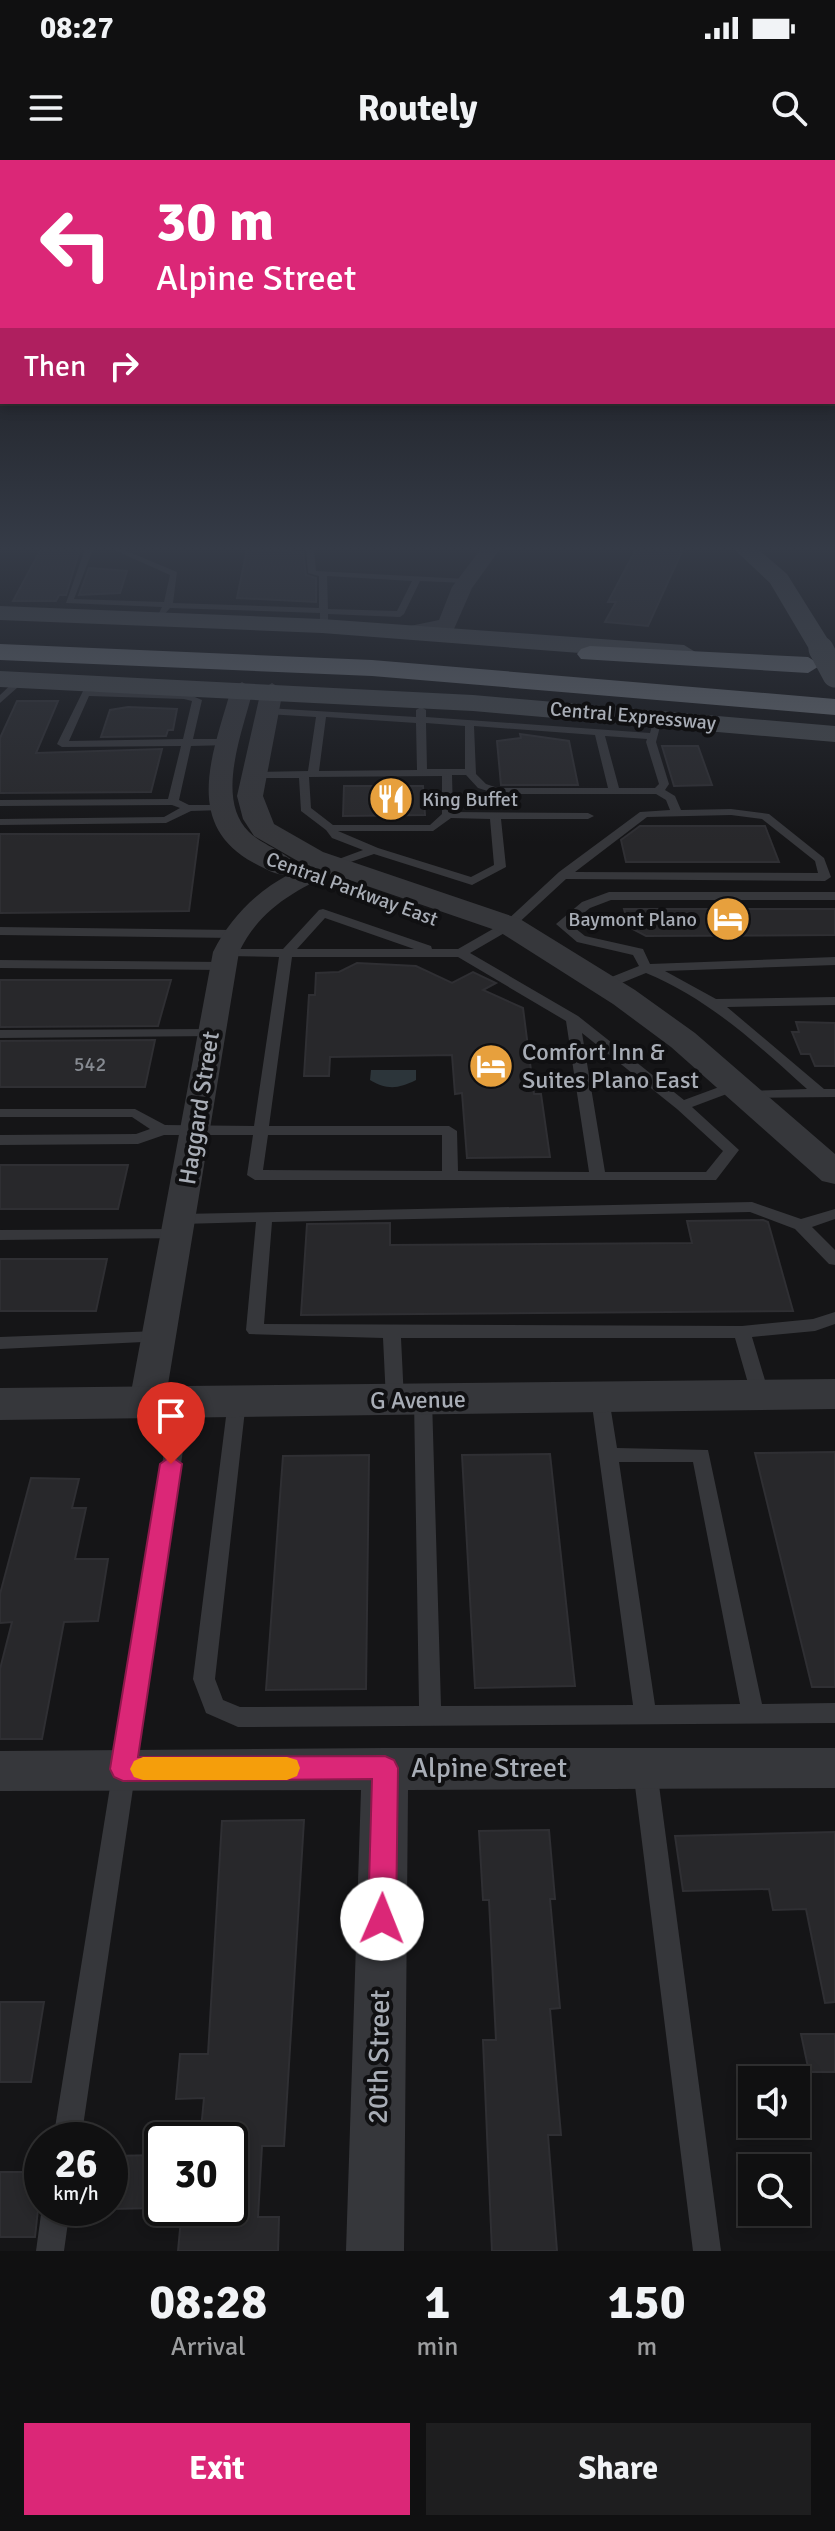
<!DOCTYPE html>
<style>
:root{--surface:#101011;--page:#1e1e1f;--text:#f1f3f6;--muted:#9c9d9f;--line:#303031;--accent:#db2777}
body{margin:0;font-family:Signika,sans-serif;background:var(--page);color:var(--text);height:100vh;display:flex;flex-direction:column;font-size:30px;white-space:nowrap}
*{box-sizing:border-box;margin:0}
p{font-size:26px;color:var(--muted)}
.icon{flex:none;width:44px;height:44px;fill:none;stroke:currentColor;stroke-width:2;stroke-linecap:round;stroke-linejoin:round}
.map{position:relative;height:2091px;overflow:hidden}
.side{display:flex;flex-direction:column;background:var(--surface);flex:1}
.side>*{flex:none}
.guide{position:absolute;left:0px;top:0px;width:836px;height:244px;box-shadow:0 4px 12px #0003,0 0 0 2px var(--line);background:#db2777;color:#fff;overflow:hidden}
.tools{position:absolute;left:738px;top:1906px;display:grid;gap:16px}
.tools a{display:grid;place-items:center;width:72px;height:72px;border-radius:0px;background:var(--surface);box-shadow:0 4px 12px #0003,0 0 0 2px var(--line);font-size:40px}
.speed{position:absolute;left:24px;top:1962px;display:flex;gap:16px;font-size:40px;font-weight:700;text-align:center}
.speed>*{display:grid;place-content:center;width:104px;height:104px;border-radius:50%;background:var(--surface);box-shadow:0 4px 12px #0003,0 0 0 2px var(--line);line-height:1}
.speed small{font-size:20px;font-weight:400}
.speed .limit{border:4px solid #111;border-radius:12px;background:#fff;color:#111}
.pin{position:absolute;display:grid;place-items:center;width:68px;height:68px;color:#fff;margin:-82px -34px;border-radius:50% 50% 50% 0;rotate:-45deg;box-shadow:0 0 8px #0007}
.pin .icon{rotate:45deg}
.me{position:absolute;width:88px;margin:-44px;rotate:1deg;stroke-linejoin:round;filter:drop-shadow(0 0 6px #0008)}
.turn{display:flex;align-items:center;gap:28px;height:168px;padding:0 24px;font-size:36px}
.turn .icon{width:104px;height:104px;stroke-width:2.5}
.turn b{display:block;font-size:56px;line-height:68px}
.then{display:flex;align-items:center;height:76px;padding:0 24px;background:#0003;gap:16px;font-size:30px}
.eta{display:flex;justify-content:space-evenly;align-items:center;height:136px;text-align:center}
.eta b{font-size:48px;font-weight:700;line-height:56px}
.primary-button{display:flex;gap:16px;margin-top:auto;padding:16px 24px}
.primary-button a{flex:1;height:92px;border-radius:0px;background:var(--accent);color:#fff;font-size:32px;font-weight:700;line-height:92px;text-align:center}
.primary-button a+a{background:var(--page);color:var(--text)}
.status{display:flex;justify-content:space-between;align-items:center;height:56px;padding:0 40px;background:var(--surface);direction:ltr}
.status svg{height:22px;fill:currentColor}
header{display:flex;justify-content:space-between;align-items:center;height:104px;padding:0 24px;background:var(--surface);font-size:36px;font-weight:700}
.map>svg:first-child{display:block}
.water{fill:#2c353a}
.building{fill:#28282b;stroke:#2f2f33;stroke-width:2}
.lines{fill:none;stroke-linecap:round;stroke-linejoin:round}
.service{fill:#36373b;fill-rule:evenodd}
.minor{fill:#36373b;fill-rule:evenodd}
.tertiary{fill:#36373b;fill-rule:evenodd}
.secondary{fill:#44474b;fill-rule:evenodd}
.motorway{fill:#62666c;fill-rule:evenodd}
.secondary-bridge{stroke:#44474b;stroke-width:25}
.route{fill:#db2777;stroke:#8e194d;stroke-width:2}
.slow{fill:#f59e0b}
.labels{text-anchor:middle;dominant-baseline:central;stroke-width:8;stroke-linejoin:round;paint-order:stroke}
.far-street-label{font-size:20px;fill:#a8adb6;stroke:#101012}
.far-poi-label{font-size:20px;fill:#a8adb6;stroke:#101012;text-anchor:start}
.number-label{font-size:20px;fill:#878b92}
.poi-label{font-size:24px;fill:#a8adb6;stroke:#101012;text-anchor:start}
.street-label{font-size:24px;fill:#a8adb6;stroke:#101012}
.near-street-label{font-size:28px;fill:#a8adb6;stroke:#101012}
</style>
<div class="status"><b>08:27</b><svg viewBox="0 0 49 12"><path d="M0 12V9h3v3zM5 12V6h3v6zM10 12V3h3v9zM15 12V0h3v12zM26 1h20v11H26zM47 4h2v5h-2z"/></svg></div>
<header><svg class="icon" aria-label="menu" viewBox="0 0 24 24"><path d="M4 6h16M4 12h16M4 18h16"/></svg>Routely<svg class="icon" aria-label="search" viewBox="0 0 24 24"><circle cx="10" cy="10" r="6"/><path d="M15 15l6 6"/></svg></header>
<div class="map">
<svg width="835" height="2091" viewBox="0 0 835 2091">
<rect width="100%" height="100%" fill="#151517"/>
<path class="water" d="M371,910H416V920C398,929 387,930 370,920Z"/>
<g class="building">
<polygon points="41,389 80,389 66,435 59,435 56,441 13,441"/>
<polygon points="247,389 303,392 306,415 316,418 316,442 237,438"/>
<polygon points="636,389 683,389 648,466 605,462 616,442 608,442"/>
<polygon points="89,408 127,411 120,433 79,435"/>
<polygon points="17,541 58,541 36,593 162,589 151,632 0,633 0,578"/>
<polygon points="128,547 177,549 173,570 168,570 166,576 101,577 110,550"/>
<polygon points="520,574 569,581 578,625 501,625 497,581 521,578"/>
<polygon points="662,586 698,586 712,625 674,626"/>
<polygon points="344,626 423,626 425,655 343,656"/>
<polygon points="640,666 765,666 779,702 626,702 621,680"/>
<polygon points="0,674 199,674 189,751 0,753"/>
<polygon points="624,749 835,749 835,775 646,776 629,767"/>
<polygon points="357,803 416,806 452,823 473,812 496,823 483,830 523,848 534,934 541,934 550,997 467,998 462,933 455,934 452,895 330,897 329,916 304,916 309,835 315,835 316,813 339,812"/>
<polygon points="0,820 171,820 158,866 0,867"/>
<polygon points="796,862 835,863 835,906 815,906 810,894 801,894 792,872 799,872"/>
<polygon points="155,880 145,927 0,927 0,881"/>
<polygon points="0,1005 128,1005 118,1049 0,1049"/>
<polygon points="763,1060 768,1062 793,1151 301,1155 307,1064 390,1063 390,1085 692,1083 687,1061"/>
<polygon points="0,1099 107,1099 96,1151 0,1151"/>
<polygon points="835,1292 835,1527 812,1527 755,1293"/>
<polygon points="550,1294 575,1526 475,1528 462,1295"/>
<polygon points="369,1295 366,1529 266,1530 283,1296"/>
<polygon points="31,1318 79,1319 72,1348 86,1348 75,1399 108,1399 98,1461 64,1462 42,1579 0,1579 0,1509 12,1462 0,1463 0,1434"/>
<polygon points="304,1660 284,1986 262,1986 258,2057 279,2057 278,2091 178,2091 182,2048 230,2048 230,1980 200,1980 204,1938 176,1939 180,1894 208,1894 222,1661"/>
<polygon points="549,1670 555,1739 550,1739 560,1848 550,1849 561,1975 548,1975 557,2091 492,2091 483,1880 496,1880 489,1740 483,1740 479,1671"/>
<polygon points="835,1672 835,1842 825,1843 806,1749 773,1750 769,1729 683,1731 675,1676"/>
<polygon points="0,1842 44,1842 31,1922 0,1922"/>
<polygon points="801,1874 835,1874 835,1912 809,1912"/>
<polygon points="161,1995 157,2048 110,2049 110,1996"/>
<polygon points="0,2012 42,2012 35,2077 0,2077"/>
</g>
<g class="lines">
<g class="service">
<path d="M85,389H93L74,439L164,442L170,415L112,389H122L177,412L173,443L319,448V416L308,413L306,389H314L316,411L466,419L470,421L466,423L420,421L404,454L400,457L328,454V460L324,463L320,460V453L170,448L163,456L159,453L162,447L66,443ZM327,416L412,421L397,451L328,449Z"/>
<polygon points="19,517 27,519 0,543 0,535"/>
<path d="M185,527H191L190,535L202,540L193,579H230L235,582L230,585L191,586L179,640L189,645H220L224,646V650L191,651L166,663L0,665V659L164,657L180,648L172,645L0,646V640L168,639L181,586L62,587L57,584L83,531L181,533ZM89,536L184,539L192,541L183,579L69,581Z"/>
<path d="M421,547L426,550V557L650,573L655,555H663L656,582L669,624L665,630L675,636L681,650L731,649L769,654L824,698L831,717L825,721L566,719L513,768L470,793L578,856L684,940L730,923H740L742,926L740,929L692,947L739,990L716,1020H255L247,1015L253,975H164L138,984L0,985V975L136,974L150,969L132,957H0V949H135L165,965L254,966L279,797L226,796L221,795V789H283L319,750L323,749L431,786L432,789H458L505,762L559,712L640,652L670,650L666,640L656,634H497L478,628L466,615H452L453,652L588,653L594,656L588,659H501L506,707L472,725L374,694L336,707H328V703L363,690L332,678L326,670L301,651L299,618H254L249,615L254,612L308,611L316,557L267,554L262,551L267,548L416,557V550ZM326,557L416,563L417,610L319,611ZM426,563L465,566V609H427ZM474,566L595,575L608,628H498L486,624L476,614ZM605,576L647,579L646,582L659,624L655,628H619ZM442,616V654L430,665H333L311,648L309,617ZM731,655L762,659L815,701L818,713L575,712L647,657ZM451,658L490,659L494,705L471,717L378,688L338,671H433ZM325,758L414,789H297ZM292,797H458L566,861L589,1012L458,1011L457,971L449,966H269ZM582,873L677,949L723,991L706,1012H605ZM268,975H442V1011L263,1010Z"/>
<path d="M609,732H835V740H611L590,748L570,764L585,776L643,789L650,804L835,797V805L665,811L716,839L835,837V845L727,847L824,929H835V937L742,938L740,935L747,931L807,929C757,884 709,839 646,813L609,828H599V822L639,806L633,795L577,782L556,764L582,742Z"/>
<polygon points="0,767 234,770 240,774 234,778 0,775"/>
<polygon points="0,800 224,802 231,806 224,810 0,808"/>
<polygon points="211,869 216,870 218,873 216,876 0,878 0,870"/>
<polygon points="752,1042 801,1059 835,1049 835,1059 812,1067 835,1090 835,1105 829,1104 795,1069 750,1052 272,1062 264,1164 742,1166 813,1159 835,1152 835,1164 815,1171 752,1177 770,1237 767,1242 755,1242 752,1237 735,1178 401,1178 404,1240 402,1245 388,1245 386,1240 383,1178 249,1174 246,1170 256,1062 181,1064 173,1059 181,1054"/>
<polygon points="178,1069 186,1074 184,1078 0,1080 0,1070"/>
<polygon points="158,1171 164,1173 167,1177 164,1181 0,1189 0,1177"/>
<path d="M600,1231L607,1233L609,1238L617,1288L708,1290L762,1544L835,1543V1563L238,1567L206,1553L193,1519L228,1241L230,1236H244L246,1241L215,1519L223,1540L240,1547L419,1546L414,1239L416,1234H430L432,1239L441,1546L633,1545L591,1238L593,1233ZM619,1302H693L740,1544L655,1545Z"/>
<polygon points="181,1236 188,1238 190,1243 81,1980 53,1980 172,1243 174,1238"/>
<polygon points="645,1600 653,1603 657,1610 721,2091 693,2091 633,1610 637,1603"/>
<polygon points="42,2047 70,2048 64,2091 36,2091"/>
</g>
<g class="minor">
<path d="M332,698L340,700L344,705L340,710C297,729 260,748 239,792L165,1243L160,1252L147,1256L134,1252L129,1243L213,792C237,744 280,711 332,698Z"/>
<polygon points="385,1588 835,1588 835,1628 408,1630 404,2091 346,2091 361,1630 0,1631 0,1591"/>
</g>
<g class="tertiary">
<polygon points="481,389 500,389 472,428 454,469 405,475 401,471 405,467 439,460 452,427"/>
<path d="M242,522L253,529C244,569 214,638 249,672C263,686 288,692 299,708L295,714C279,718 268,710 254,703C181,664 214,591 231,529Z"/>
<polygon points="272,523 283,530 263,636 274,664 323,692 520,759 635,830 695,873 835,994 835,1024 822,1021 671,887 613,844 498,771 303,704 254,676 243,659 237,636 261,530"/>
<polygon points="835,1219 835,1249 0,1260 0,1228"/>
</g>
<g class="secondary">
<polygon points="734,389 758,389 787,414 834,489 830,494 812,494 770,423"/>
<polygon points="0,446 322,459 684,485 697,493 684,501 322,473 0,460"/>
<polygon points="0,511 473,535 835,566 835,582 473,551 0,527"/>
</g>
<g class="motorway">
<polygon points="0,484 372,500 835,539 835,555 372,516 0,500"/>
<polygon points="590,486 808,497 821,505 808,513 581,499 577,494 581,489"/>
</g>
<polyline class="secondary-bridge" points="821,489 835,515"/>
</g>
<linearGradient id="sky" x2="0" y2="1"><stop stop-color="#0c0c0d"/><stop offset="0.57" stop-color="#353b47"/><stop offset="1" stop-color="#353b47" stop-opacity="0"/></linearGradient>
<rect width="835" height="682" fill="url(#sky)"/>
<polygon class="route" points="171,1296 182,1304 138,1597 385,1596 394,1600 398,1608 396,1759 392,1768 382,1772 372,1768 368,1759 372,1619 123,1621 114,1617 110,1609 160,1304"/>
<polygon class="slow" points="143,1597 287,1597 297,1600 300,1608 297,1616 287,1620 143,1620 134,1617 130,1609 134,1601"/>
<defs>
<g id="restaurant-disc" transform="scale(2.3)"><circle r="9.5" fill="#e7a03d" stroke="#101012"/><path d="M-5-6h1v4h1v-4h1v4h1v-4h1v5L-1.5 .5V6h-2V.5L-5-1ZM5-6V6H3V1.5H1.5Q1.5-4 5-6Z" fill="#fff"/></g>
<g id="hotel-disc" transform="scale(2.3)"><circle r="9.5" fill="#e7a03d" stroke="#101012"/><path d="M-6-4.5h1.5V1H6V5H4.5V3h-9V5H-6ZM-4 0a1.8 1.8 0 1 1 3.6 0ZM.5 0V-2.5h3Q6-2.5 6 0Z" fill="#fff"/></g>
</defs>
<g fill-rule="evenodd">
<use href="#restaurant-disc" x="391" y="639"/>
<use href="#hotel-disc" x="728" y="759"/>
<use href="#hotel-disc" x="491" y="906"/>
</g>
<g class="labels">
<g class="far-street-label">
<text transform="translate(633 556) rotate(5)">Central Expressway</text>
<text transform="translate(352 729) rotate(20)">Central Parkway East</text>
</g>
<g class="far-poi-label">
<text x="422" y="639">King Buffet</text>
<text x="697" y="759" text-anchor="end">Baymont Plano</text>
</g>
<g class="number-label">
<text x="90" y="904">542</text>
</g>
<g class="poi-label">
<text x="522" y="892">Comfort Inn &amp;<tspan x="522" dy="28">Suites Plano East</tspan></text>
</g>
<g class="street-label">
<text transform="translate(199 948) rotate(-81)">Haggard Street</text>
<text transform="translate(418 1240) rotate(-1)">G Avenue</text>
</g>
<g class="near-street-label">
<text x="489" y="1608">Alpine Street</text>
<text transform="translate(379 1897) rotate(-89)">20th Street</text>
</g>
</g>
</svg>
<div class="tools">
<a><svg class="icon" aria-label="sound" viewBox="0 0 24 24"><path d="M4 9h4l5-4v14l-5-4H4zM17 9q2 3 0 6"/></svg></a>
<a><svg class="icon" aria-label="search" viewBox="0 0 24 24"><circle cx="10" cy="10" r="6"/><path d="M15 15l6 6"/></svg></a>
</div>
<div class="speed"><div>26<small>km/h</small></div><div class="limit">30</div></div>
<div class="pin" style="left:171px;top:1304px;background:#d93025"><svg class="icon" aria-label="arrive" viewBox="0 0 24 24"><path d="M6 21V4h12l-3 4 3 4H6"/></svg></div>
<svg class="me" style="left:382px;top:1759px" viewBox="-20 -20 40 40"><circle r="19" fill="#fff"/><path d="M0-13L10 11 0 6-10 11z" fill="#db2777"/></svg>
<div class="guide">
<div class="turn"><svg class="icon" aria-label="left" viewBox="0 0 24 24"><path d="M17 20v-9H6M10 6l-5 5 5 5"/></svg><div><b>30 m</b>Alpine Street</div></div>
<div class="then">Then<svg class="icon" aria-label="right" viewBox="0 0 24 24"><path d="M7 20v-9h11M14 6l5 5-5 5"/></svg></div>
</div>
</div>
<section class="side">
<div class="eta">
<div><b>08:28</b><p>Arrival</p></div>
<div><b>1</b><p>min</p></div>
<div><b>150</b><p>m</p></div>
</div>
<div class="primary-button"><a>Exit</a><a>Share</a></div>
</section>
